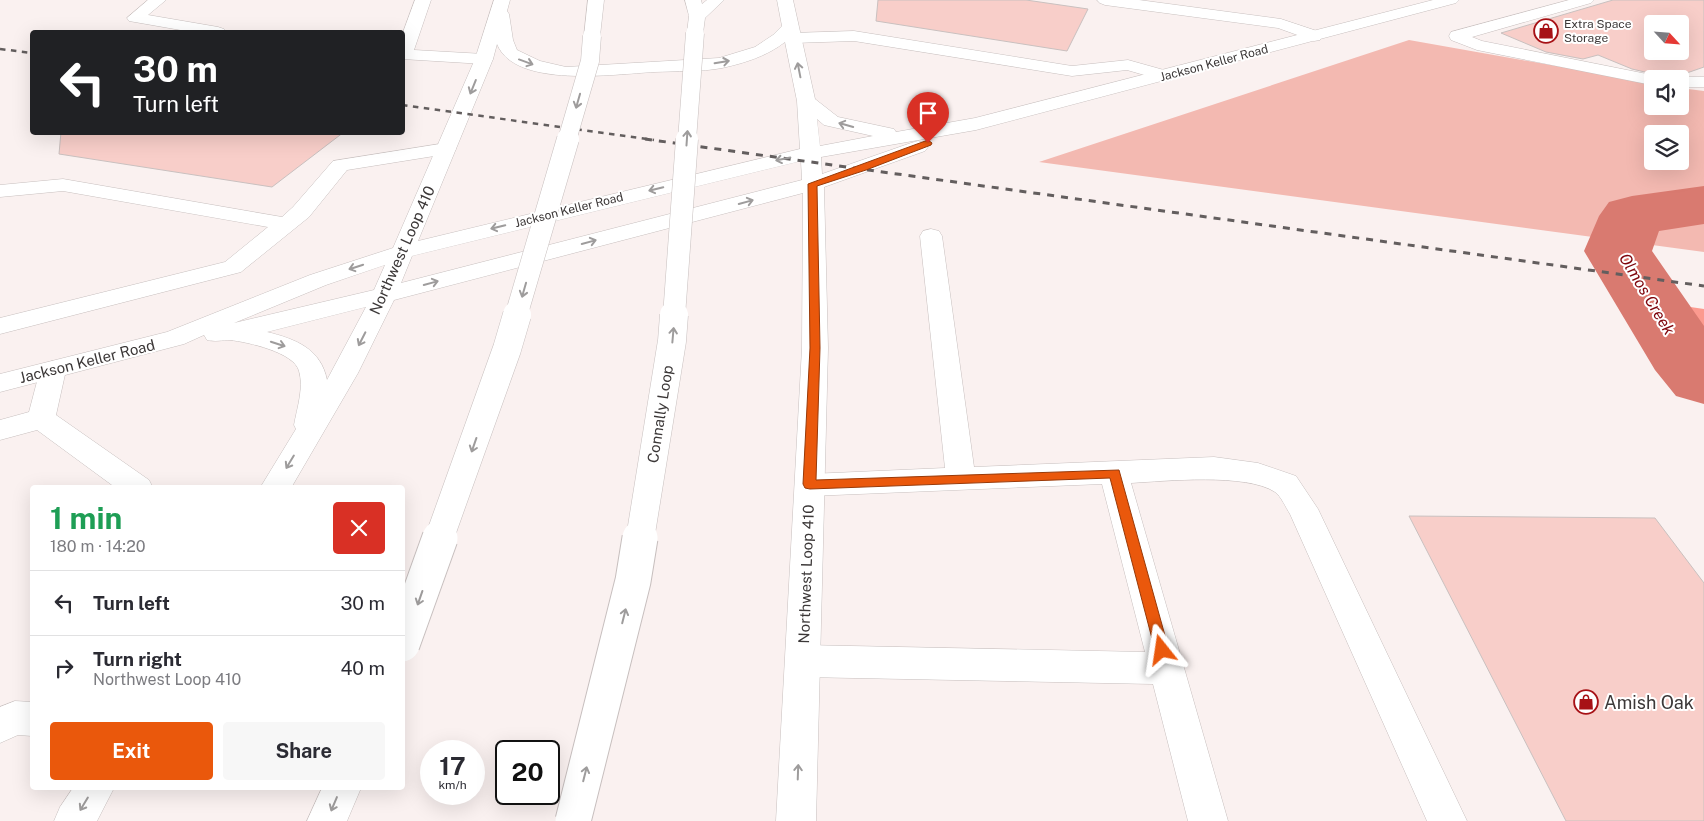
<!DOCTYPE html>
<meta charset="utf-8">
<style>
:root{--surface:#fff;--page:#f7f7f7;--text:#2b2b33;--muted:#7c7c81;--line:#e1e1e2;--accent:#ea580c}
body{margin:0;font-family:"Public Sans",sans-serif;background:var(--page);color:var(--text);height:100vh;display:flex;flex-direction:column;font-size:19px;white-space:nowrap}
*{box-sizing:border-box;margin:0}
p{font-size:16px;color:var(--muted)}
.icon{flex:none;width:28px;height:28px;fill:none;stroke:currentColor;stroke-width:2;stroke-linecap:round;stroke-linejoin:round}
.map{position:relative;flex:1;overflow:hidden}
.sheet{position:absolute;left:30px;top:485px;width:375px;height:305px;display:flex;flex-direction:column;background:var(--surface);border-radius:5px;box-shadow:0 5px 20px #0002}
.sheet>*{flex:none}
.hud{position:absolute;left:30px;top:30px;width:375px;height:105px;border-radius:5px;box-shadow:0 5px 20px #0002;background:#202124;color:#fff;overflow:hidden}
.needle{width:32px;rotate:116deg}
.buttons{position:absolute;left:1644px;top:15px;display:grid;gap:10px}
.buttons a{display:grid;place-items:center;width:45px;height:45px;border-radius:5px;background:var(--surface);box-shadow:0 5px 20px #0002;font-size:25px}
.speed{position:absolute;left:420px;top:740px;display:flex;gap:10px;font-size:25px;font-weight:700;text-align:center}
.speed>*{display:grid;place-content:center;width:65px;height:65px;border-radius:50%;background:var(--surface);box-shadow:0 5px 20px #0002;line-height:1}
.speed small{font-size:12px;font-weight:400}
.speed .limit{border:2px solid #111;border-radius:8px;background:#fff;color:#111}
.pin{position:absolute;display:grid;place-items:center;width:42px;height:42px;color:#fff;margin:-51px -21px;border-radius:50% 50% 50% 0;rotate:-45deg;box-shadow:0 0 5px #0007}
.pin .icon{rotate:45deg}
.me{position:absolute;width:55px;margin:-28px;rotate:345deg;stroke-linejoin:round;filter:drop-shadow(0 0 4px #0008)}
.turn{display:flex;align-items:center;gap:18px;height:105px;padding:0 20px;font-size:22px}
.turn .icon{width:65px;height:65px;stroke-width:2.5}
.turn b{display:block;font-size:35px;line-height:42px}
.round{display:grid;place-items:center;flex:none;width:52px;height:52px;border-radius:5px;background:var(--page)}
.head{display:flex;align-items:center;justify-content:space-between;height:85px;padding:0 20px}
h1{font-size:30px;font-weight:700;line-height:38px;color:#1e9e55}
.primary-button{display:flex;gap:10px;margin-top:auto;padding:10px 20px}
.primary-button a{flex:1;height:58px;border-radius:5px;background:var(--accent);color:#fff;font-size:20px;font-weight:700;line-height:58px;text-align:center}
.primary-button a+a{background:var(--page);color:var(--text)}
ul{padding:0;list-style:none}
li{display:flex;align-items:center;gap:15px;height:65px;padding:0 20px;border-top:1px solid var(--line)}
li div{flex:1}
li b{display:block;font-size:19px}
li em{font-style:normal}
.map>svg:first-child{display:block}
.green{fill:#f3b9b1;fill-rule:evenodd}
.forest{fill:#fc9a8f}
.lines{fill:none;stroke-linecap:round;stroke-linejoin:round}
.river{fill:#d97a70;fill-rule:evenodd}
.building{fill:#f8cec9;stroke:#c9c0bf;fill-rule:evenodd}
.service-casing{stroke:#c7bfbe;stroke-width:1}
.secondary-casing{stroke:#c7bfbe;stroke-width:1}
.motorway-casing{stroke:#c7bfbe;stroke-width:1}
.service{fill:#fff;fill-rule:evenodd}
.secondary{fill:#fff;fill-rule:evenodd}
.motorway{fill:#fff;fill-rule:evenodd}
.rail-far1{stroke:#635e5e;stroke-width:2.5;stroke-dasharray:5.5 5.5;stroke-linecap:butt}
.rail{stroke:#635e5e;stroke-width:3;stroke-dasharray:7 7;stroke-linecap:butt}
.motorway-bridge-far3-casing{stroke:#c7bfbe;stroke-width:19;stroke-linecap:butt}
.motorway-bridge-far2-casing{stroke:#c7bfbe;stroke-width:23;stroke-linecap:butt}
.motorway-bridge-far1-casing{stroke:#c7bfbe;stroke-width:29;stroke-linecap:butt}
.motorway-bridge-casing{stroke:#c7bfbe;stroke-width:37;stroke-linecap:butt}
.motorway-bridge-far3{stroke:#fff;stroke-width:18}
.motorway-bridge-far2{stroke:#fff;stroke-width:22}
.motorway-bridge-far1{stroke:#fff;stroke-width:28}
.motorway-bridge{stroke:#fff;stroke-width:35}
.oneway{stroke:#9e9c9c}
.route{fill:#ea580c;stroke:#983908}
.labels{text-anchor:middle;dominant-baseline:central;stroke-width:4;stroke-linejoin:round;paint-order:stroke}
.far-poi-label{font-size:12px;fill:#3c3838;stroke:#fff;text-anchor:start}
.far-street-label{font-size:12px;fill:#3c3838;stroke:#fff}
.street-label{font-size:15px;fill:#3c3838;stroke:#fff}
.water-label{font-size:16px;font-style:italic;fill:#7e040b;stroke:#fff}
.near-poi-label{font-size:18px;fill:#3c3838;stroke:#fff;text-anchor:start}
</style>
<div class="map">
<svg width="1704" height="821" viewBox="0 0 1704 821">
<rect width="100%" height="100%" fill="#faf1f0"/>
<path class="green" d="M1409,40L1652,83V106H1680V88L1704,91V252L1039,162ZM1652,134H1680V161H1652Z"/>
<polygon class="forest" points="1670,304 1704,309 1704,351"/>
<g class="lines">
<polygon class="river" points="1704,186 1704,224 1659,231 1652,251 1704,326 1704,404 1676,396 1655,370 1584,251 1599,216 1609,202 1632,196"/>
</g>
<g class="building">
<polygon points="878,0 1026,0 1088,9 1067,51 876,21"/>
<path d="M1613,0H1704V67L1681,75L1671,73L1662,76L1632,69L1598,55L1583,59L1546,52L1501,33ZM1652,24H1680V51H1652Z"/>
<polygon points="61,132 344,132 272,187 59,154"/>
<polygon points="1409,516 1655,518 1704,583 1704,821 1566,821"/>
</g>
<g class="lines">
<g class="service-casing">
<g id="service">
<polygon points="148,0 166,0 148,15 218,27 224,29 226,32 192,32 129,21 127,18"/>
<polygon points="415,0 431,0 414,50 484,54 490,55 493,59 490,63 484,64 402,59 402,35"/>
<polygon points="1097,0 1139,0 1281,19 1320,32 1322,36 1320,40 1314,41 1278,28 1105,5 1100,3"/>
<polygon points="1569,0 1594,0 1591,3 1472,37 1482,41 1652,75 1660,79 1652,79 1652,85 1477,50 1451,40 1449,36 1451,32"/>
<polygon points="854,31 1072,66 1128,60 1171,72 1174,76 1171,80 1165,81 1127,70 1072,76 854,41 793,43 787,42 785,38 787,34 793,33"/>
<polygon points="1680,77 1704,77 1704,87 1680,87 1680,79 1673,79"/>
<polygon points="446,143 453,145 456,149 453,153 347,170 309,217 241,272 0,334 0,318 225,262 268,227 63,191 0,197 0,185 63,179 282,217 293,207 333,161"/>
<path d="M931,229L939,231L942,236L974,467L1214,457L1258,463L1296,476L1318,509L1467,821H1427L1290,514C1286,508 1281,496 1275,492C1246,473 1166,481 1131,483L1228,821H1188L1153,684L803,677L791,672L786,661L791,650L803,645L1145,652L1102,484L810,496L800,493L795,485L800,477L810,474L945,468L920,236L923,231Z"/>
<polygon points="53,361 62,364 66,370 56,415 149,480 153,488 116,488 37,430 0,440 0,420 29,412 40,370 44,364"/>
<polygon points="15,701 32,702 32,736 18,735 0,743 0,707"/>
</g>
</g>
<g class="secondary-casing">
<g id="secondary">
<path d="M494,0H510L507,11L509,14L513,40L517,50L540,61L566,67L719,58L755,47L773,35L782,26L777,0H793L815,99L838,117L894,129L896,132L975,118L1433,0H1459L1456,3L976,130L821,157L822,174L911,143L918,141L925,143L928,147L925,151L824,187L828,348L816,821H776L802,348L803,193L394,300L358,373L291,488H260L296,429L294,425C297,408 304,388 299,371C294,352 247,342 230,340C222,340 216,342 207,340L204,335L184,344L0,392V374L167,332L310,275L393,248L475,59ZM785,42L797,101L800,149L418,241L493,59L497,44C515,89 615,74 654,72C676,71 701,72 722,68C745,63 767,56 785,42ZM817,119L824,125L873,136L820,146ZM801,161L802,180L401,283L412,256ZM385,265L374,290L234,323L326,285ZM366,307L327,380C321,349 296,339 267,332Z"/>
<polygon points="73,788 114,788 97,821 54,821 60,807"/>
</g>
</g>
<g class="motorway-casing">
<g id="motorway">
<polygon points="588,0 604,0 600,36 598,40 586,40 584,36"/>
<polygon points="685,0 701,0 702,4 707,0 724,0 705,18 703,33 701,36 689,36 687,33 689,16"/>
<polygon points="322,788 361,788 347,821 307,821"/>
</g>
</g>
<use href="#service" class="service"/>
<use href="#secondary" class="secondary"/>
<use href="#motorway" class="motorway"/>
<g class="rail-far1">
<polyline points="0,49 32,53"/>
<polyline points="402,105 654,140"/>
</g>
<polyline class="rail" points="645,139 1704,286"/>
<g class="motorway-bridge-far3-casing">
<g id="motorway-bridge-far3">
<polyline points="567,140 590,61 592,36"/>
<polyline points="687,140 695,33"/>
</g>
</g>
<g class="motorway-bridge-far2-casing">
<g id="motorway-bridge-far2">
<polyline points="516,316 568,139"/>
<polyline points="674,316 687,139"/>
</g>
</g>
<g class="motorway-bridge-far1-casing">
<g id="motorway-bridge-far1">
<polyline points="439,539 507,349 517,315"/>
<polyline points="640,539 672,341 674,315"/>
</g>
</g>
<g class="motorway-bridge-casing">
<g id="motorway-bridge">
<polyline points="402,644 440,538"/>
<polyline points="573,821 633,581 640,538"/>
</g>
</g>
<use href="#motorway-bridge-far3" class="motorway-bridge-far3"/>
<use href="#motorway-bridge-far2" class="motorway-bridge-far2"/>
<use href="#motorway-bridge-far1" class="motorway-bridge-far1"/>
<use href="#motorway-bridge" class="motorway-bridge"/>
</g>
<defs><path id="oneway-shaft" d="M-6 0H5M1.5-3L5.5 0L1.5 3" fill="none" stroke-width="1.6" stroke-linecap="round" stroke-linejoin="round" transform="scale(1.25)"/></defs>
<g class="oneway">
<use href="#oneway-shaft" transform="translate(526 62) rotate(20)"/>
<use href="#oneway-shaft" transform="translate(722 62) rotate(-9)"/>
<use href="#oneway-shaft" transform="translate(799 70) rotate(-101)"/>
<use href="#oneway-shaft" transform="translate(473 87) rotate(112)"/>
<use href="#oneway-shaft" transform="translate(578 101) rotate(106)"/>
<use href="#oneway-shaft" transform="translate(846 125) rotate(-164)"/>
<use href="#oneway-shaft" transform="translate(687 138) rotate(-86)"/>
<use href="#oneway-shaft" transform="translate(783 159) rotate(168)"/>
<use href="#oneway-shaft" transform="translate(656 189) rotate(166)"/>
<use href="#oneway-shaft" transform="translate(746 202) rotate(-15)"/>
<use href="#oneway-shaft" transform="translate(498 227) rotate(166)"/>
<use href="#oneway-shaft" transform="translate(589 242) rotate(-15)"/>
<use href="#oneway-shaft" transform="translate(356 267) rotate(162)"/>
<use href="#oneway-shaft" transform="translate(431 283) rotate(-15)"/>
<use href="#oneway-shaft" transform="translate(524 290) rotate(106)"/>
<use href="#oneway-shaft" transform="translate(673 335) rotate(-85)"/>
<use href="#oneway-shaft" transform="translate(362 339) rotate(117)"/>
<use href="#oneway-shaft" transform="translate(278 344) rotate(18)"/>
<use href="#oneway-shaft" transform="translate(474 445) rotate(109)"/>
<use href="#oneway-shaft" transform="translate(290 462) rotate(121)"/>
<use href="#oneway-shaft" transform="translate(420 598) rotate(109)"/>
<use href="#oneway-shaft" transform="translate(624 616) rotate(-76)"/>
<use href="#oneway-shaft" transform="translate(798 772) rotate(-88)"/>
<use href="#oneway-shaft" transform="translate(585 774) rotate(-76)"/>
<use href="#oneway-shaft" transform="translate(84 804) rotate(121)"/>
<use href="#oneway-shaft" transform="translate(334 804) rotate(113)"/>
</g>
<polygon class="route" points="928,140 932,143 931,145 866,170 817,186 820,348 816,480 1119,470 1169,650 1167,655 1162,657 1157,655 1155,650 1110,478 810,489 805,488 803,484 810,348 808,184"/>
<defs>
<g id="shop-ring" transform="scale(1.25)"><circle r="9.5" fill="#fff" stroke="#a71116" stroke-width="1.5"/><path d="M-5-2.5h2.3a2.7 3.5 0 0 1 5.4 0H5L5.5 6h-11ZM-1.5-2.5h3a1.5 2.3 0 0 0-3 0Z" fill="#a71116"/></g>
</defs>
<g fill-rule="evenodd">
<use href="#shop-ring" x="1546" y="31"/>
<use href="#shop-ring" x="1586" y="702"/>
</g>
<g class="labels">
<g class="far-poi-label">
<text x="1564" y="24">Extra Space<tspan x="1564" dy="14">Storage</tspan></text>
</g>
<g class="far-street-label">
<text transform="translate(1214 63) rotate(-15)">Jackson Keller Road</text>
<text transform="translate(569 210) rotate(-14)">Jackson Keller Road</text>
</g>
<g class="street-label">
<text transform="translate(402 250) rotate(-66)">Northwest Loop 410</text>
<text transform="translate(87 361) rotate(-14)">Jackson Keller Road</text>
<text transform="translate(660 414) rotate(-81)">Connally Loop</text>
<text transform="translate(806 574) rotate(-88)">Northwest Loop 410</text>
</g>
<g class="water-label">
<text transform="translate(1647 294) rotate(59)">Olmos Creek</text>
</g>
<g class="near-poi-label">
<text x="1604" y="702">Amish Oak</text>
</g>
</g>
</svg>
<div class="buttons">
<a><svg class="needle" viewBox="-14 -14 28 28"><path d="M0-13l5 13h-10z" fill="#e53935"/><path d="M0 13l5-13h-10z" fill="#7c7c81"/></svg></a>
<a><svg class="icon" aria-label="sound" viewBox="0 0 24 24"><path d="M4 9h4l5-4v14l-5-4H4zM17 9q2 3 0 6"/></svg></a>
<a><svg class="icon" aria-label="layers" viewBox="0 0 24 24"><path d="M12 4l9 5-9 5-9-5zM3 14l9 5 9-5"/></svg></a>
</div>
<div class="speed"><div>17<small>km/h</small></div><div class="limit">20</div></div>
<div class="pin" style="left:928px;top:143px;background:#d93025"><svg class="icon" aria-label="arrive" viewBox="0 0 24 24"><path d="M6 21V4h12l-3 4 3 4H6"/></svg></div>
<svg class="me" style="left:1162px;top:650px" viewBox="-20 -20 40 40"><path d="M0-17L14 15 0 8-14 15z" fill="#ea580c" stroke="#fff" stroke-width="4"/></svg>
<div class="hud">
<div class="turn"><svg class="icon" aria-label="left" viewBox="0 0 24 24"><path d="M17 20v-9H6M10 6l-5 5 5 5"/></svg><div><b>30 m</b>Turn left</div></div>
</div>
<section class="sheet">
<div class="head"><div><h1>1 min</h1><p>180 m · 14:20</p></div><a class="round" style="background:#d93025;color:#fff"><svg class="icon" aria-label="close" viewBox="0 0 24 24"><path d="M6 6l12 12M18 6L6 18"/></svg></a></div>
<ul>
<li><svg class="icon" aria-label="left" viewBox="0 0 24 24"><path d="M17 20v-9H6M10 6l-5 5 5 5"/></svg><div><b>Turn left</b></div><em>30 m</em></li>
<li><svg class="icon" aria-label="right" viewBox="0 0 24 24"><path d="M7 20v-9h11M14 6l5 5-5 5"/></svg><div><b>Turn right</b><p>Northwest Loop 410</p></div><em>40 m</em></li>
</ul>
<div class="primary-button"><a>Exit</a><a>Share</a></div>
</section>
</div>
